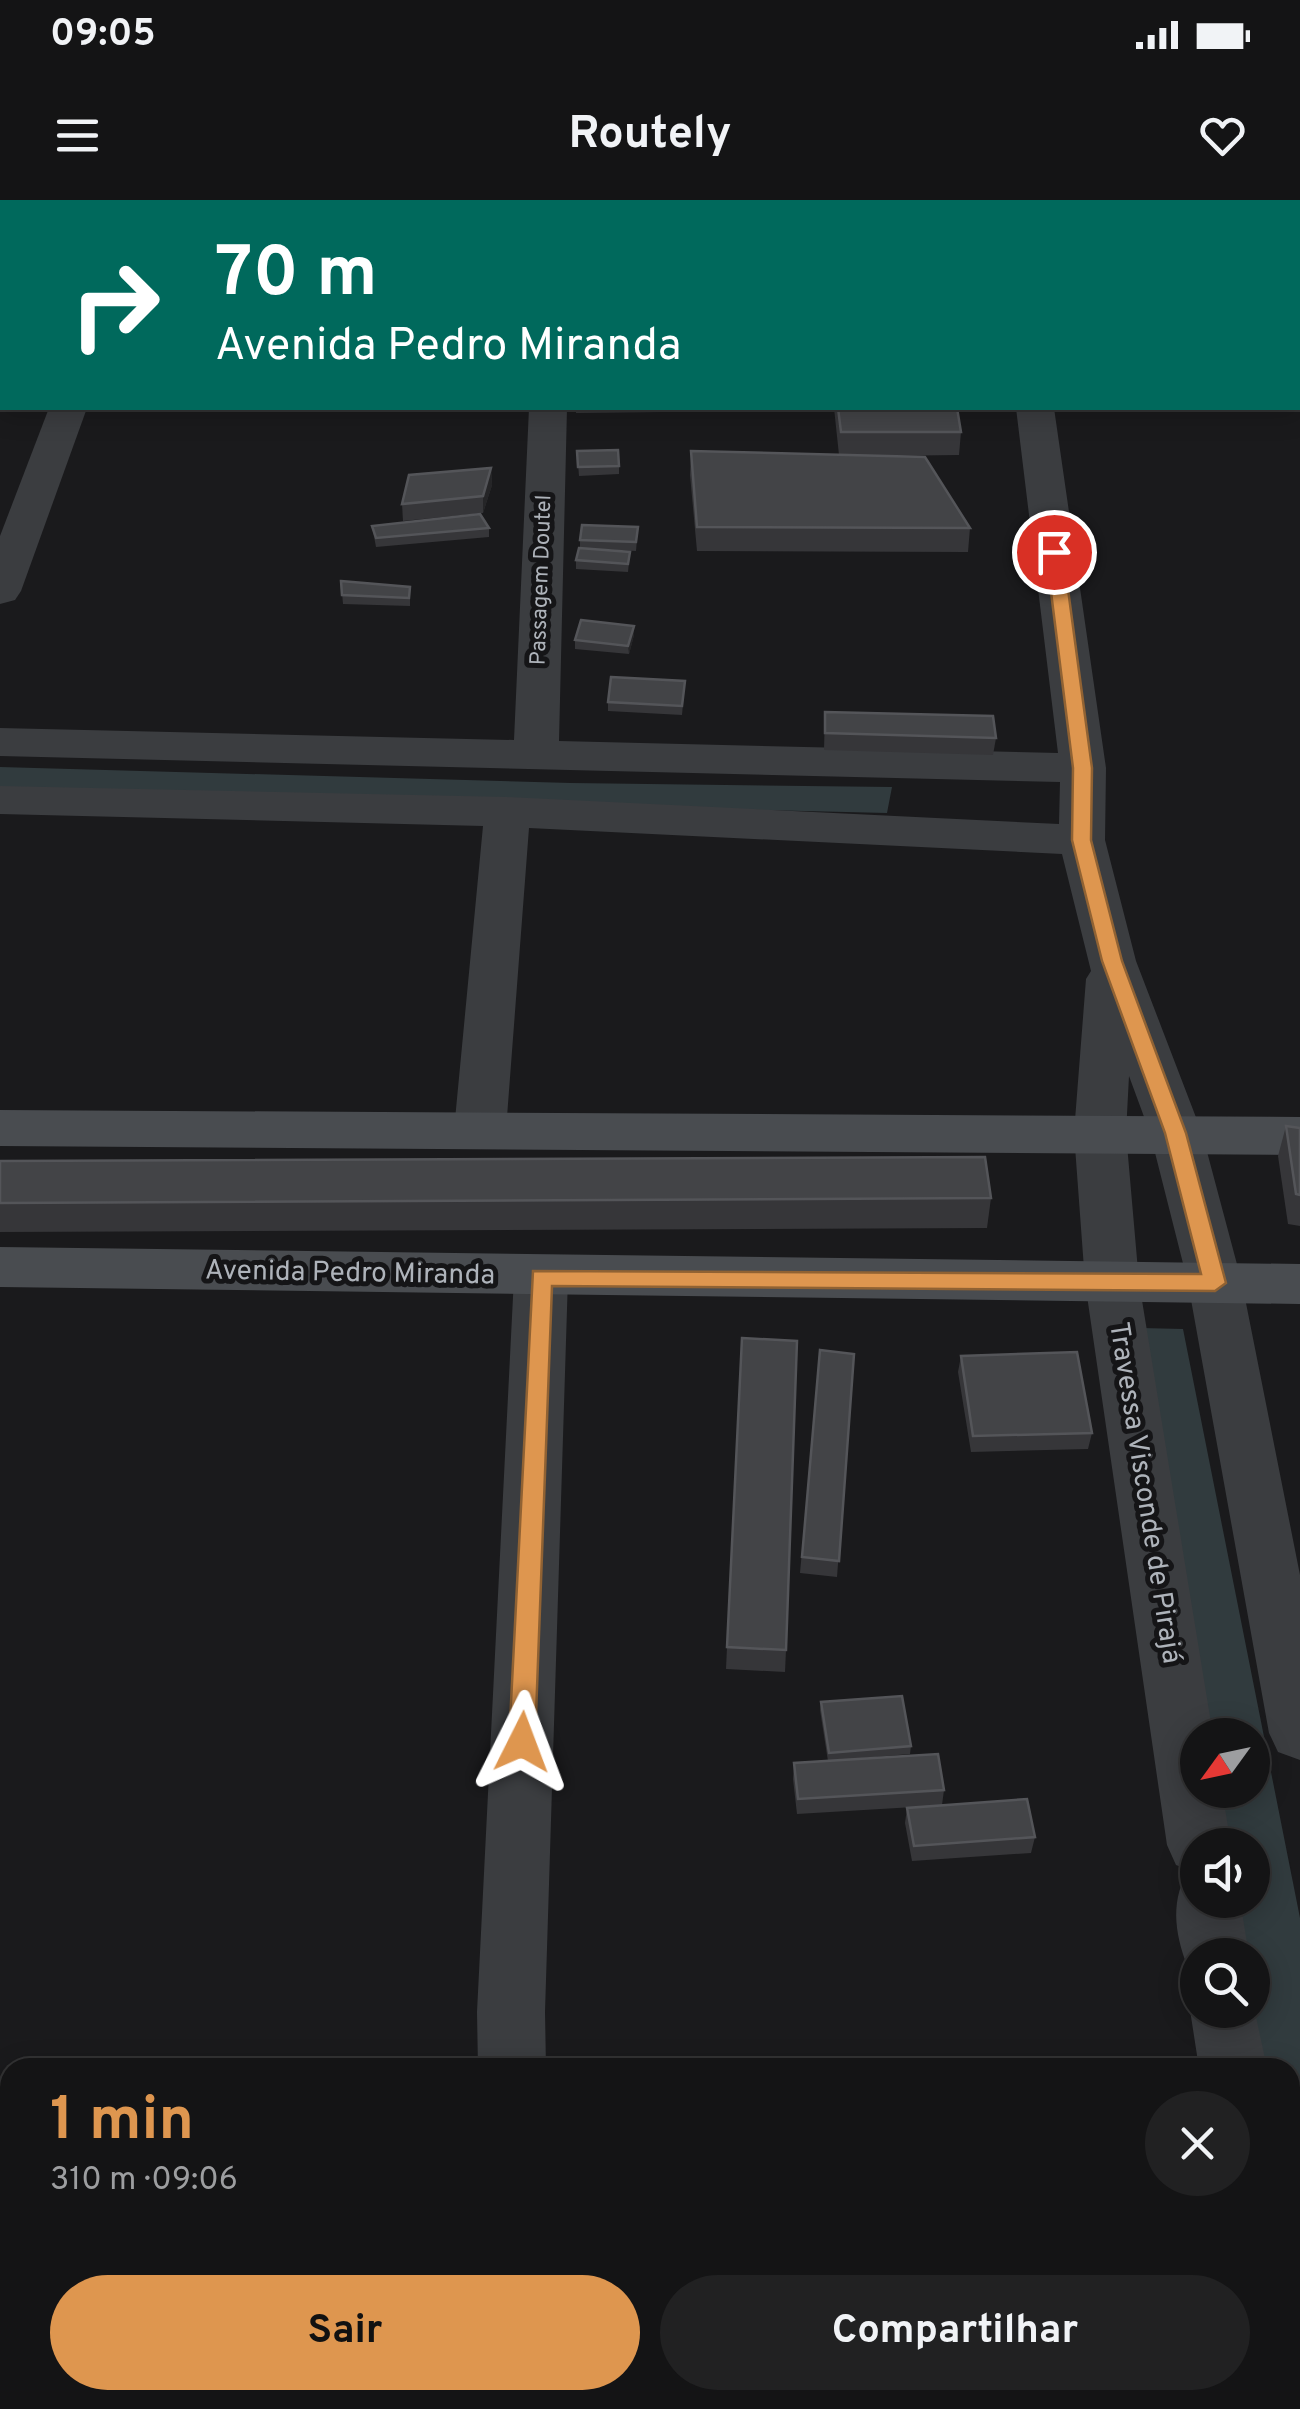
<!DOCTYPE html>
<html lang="pt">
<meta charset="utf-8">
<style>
:root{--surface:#141415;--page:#212122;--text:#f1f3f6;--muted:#9d9ea0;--line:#333334;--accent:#de964f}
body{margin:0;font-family:Overpass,sans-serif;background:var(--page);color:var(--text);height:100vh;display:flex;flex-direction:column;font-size:38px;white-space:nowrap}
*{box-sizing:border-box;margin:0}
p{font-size:32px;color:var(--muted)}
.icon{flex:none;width:55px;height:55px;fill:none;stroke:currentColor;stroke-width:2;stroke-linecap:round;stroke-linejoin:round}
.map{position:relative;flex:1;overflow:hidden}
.sheet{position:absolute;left:0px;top:1858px;width:1300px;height:352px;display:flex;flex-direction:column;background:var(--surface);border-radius:30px 30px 0 0;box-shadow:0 5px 25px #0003,0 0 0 2px var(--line)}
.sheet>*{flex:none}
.top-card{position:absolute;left:0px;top:0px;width:1300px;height:210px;box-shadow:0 5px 25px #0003,0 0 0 2px var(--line);background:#00695c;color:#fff;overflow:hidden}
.needle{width:65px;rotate:237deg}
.controls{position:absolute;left:1180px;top:1518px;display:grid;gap:20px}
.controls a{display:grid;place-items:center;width:90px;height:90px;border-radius:50%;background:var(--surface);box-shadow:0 5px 25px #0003,0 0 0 2px var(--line);font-size:50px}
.pin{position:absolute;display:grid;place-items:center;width:85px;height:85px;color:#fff;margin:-42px;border:5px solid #fff;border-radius:50%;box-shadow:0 2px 10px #0007}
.me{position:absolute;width:110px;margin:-55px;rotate:3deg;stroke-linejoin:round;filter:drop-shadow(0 0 8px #0008)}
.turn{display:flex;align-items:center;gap:35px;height:210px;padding:0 50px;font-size:45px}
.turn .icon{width:130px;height:130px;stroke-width:2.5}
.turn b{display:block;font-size:70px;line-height:85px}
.round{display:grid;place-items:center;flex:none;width:105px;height:105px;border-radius:52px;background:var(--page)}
.headline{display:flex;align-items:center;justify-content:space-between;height:170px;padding:0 50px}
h1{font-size:60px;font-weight:700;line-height:75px;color:var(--accent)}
.primary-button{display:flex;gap:20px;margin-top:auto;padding:20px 50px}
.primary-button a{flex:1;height:115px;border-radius:60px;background:var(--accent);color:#111;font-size:40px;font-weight:700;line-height:115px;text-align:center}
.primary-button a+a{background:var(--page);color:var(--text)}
.status{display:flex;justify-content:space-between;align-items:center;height:70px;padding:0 50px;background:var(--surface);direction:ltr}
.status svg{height:28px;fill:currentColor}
header{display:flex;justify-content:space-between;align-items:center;height:130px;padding:0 50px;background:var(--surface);font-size:45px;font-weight:700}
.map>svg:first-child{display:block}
.water{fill:#313b3e}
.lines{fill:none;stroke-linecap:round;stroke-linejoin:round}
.minor{fill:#3b3d40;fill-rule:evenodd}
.secondary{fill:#494c50;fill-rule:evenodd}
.wall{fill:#363639}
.shaded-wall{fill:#252527}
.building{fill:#434447;stroke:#545559;stroke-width:2.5}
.route{fill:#de964f;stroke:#906233;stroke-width:2.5}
.labels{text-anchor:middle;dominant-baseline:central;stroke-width:10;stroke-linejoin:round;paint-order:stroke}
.far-street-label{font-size:22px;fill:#aeb3ba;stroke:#151517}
.street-label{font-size:28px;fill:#aeb3ba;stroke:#151517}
</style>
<div class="status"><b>09:05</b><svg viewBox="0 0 49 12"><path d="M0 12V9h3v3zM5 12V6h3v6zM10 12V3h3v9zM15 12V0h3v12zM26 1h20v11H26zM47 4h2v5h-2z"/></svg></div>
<header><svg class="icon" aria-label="menu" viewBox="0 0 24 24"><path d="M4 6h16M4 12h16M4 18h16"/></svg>Routely<svg class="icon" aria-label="heart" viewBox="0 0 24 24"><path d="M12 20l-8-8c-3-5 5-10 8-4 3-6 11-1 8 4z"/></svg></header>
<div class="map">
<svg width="1300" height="2209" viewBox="0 0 1300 2209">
<rect width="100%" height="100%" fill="#1a1a1c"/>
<g class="water">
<polygon points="0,567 571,583 892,587 887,613 0,591"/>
<polygon points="1141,1128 1183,1129 1300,1718 1300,2181 1290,2120 1290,1868 1249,1867 1252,1755 1230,1755 1221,1700 1252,1700 1252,1645 1212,1645 1203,1590 1252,1590 1252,1535 1198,1535"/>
</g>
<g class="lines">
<g class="minor">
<polygon points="538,0 574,0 574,2 539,2"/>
<polygon points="990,0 1026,0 1026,2 991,2"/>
<polygon points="49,208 87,208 21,391 15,400 0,404 0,336"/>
<polygon points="529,208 567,208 559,541 1058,553 1016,208 1054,208 1106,568 1105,640 1136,761 1202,933 1242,1083 1300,1375 1300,1560 1278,1552 1269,1533 1188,1083 1150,933 1129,876 1126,933 1139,1082 1213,1535 1198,1535 1198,1590 1222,1590 1231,1645 1198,1645 1198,1673 1176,1665 1167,1645 1085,1082 1074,933 1086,779 1091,771 1062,654 529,628 506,930 498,943 480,948 462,943 454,930 483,626 0,614 0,586 507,597 1059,624 1060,582 0,556 0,528 514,540"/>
<polygon points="541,1057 560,1063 568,1077 545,1812 546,1868 478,1868 477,1812 514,1077 522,1063"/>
<path d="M1198,1674V1700H1240L1249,1755H1198V1778L1192,1777C1178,1746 1169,1710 1184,1679Z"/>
<polygon points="1198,1794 1198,1810 1252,1810 1252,1798 1267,1868 1199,1868 1190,1810"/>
<polygon points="1290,2165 1300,2169 1300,2209 1249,2209 1247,2200 1290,2200"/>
<rect x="487" y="2200" width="74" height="9"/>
</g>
<g class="secondary">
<polygon points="0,910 1300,917 1300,955 0,946"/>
<polygon points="0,1047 1300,1064 1300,1104 0,1087"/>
</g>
</g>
<g class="wall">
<polygon points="576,208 664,208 664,212 576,213"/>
<polygon points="834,208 957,208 961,232 959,255 877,256 970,328 968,352 697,351 690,275 691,251 839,255"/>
<polygon points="577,251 619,266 619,274 579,276"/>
<polygon points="491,268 492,285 483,313 403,321 402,304"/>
<polygon points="372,326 489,328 489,337 376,347"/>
<polygon points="638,327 636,351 580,348 580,340"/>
<polygon points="630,352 628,372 576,369 576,360"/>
<polygon points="341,381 410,387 410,406 343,404"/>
<polygon points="634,426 634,435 629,454 575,449 575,440"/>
<polygon points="685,481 682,515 608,511 608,502"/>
<polygon points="825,512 996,538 993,555 824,550"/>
<polygon points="1286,926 1300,928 1300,1026 1288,1024 1278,956"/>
<polygon points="0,961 991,998 987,1028 0,1032"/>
<polygon points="820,1150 854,1154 837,1377 800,1373"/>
<polygon points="961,1156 1092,1233 1088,1249 971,1252 958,1172"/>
<polygon points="727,1447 786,1450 785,1472 726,1469"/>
<polygon points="821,1502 911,1546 910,1554 828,1561 820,1510"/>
<polygon points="794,1563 944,1590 942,1605 1035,1637 1031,1653 912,1661 905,1623 907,1608 914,1607 797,1614 793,1579"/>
</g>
<g class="shaded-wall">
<polygon points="491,268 492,285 483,313 483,296"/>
<polygon points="634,426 634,435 629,454 628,446"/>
</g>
<g class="building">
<polygon points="838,208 957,208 961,232 841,232"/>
<polygon points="618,250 619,266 578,267 577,251"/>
<polygon points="691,251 925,257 970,328 697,327"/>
<polygon points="491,268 483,296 402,304 409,275"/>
<polygon points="480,314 489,328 376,338 372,326"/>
<polygon points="582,325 638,327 636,342 580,340"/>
<polygon points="579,348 630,352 628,364 576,360"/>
<polygon points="341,381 410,387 409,398 342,395"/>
<polygon points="581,420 634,426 628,446 575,440"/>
<polygon points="611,477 685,481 682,506 608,502"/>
<polygon points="825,512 993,516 996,538 825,533"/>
<polygon points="1286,926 1300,928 1300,995 1296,994"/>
<polygon points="985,957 991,998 0,1003 0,961"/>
<polygon points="742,1138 797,1141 786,1450 727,1447"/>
<polygon points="820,1150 854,1154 839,1361 802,1357"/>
<polygon points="1077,1152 1092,1233 973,1236 961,1156"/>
<polygon points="902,1496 911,1546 829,1553 821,1502"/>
<polygon points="938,1554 944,1590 798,1599 794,1563"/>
<polygon points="1027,1599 1035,1637 914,1646 907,1608"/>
<polygon points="811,2200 862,2200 863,2209 811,2209"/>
</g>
<polygon class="route" points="1054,346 1063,352 1092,568 1091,640 1122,761 1186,933 1226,1083 1215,1091 552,1086 535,1542 531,1549 522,1553 513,1549 509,1542 533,1071 1201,1074 1165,933 1102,761 1072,640 1073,568 1046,352"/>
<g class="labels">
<g class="far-street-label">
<text transform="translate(542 380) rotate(-88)">Passagem Doutel</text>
</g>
<g class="street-label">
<text transform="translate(350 1074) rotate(1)">Avenida Pedro Miranda</text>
<text transform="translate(1144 1293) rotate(81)">Travessa Visconde de Pirajá</text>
</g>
</g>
</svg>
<div class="controls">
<a><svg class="needle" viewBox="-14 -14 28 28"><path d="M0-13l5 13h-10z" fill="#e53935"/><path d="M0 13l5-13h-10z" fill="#9d9ea0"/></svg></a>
<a><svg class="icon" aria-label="sound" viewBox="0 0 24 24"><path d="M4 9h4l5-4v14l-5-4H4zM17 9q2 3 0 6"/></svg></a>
<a><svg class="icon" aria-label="search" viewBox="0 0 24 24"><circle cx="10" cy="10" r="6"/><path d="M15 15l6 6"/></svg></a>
</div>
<div class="pin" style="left:1054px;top:352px;background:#d93025"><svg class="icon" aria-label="arrive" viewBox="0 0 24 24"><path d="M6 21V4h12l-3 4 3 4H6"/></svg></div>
<svg class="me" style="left:522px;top:1542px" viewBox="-20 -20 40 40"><path d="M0-17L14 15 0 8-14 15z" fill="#de964f" stroke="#fff" stroke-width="4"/></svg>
<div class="top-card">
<div class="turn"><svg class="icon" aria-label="right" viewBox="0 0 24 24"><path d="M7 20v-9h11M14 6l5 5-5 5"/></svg><div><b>70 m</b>Avenida Pedro Miranda</div></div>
</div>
<section class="sheet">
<div class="headline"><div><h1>1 min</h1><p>310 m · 09:06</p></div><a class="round"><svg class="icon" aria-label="close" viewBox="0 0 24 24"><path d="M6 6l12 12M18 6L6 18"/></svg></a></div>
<div class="primary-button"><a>Sair</a><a>Compartilhar</a></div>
</section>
</div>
